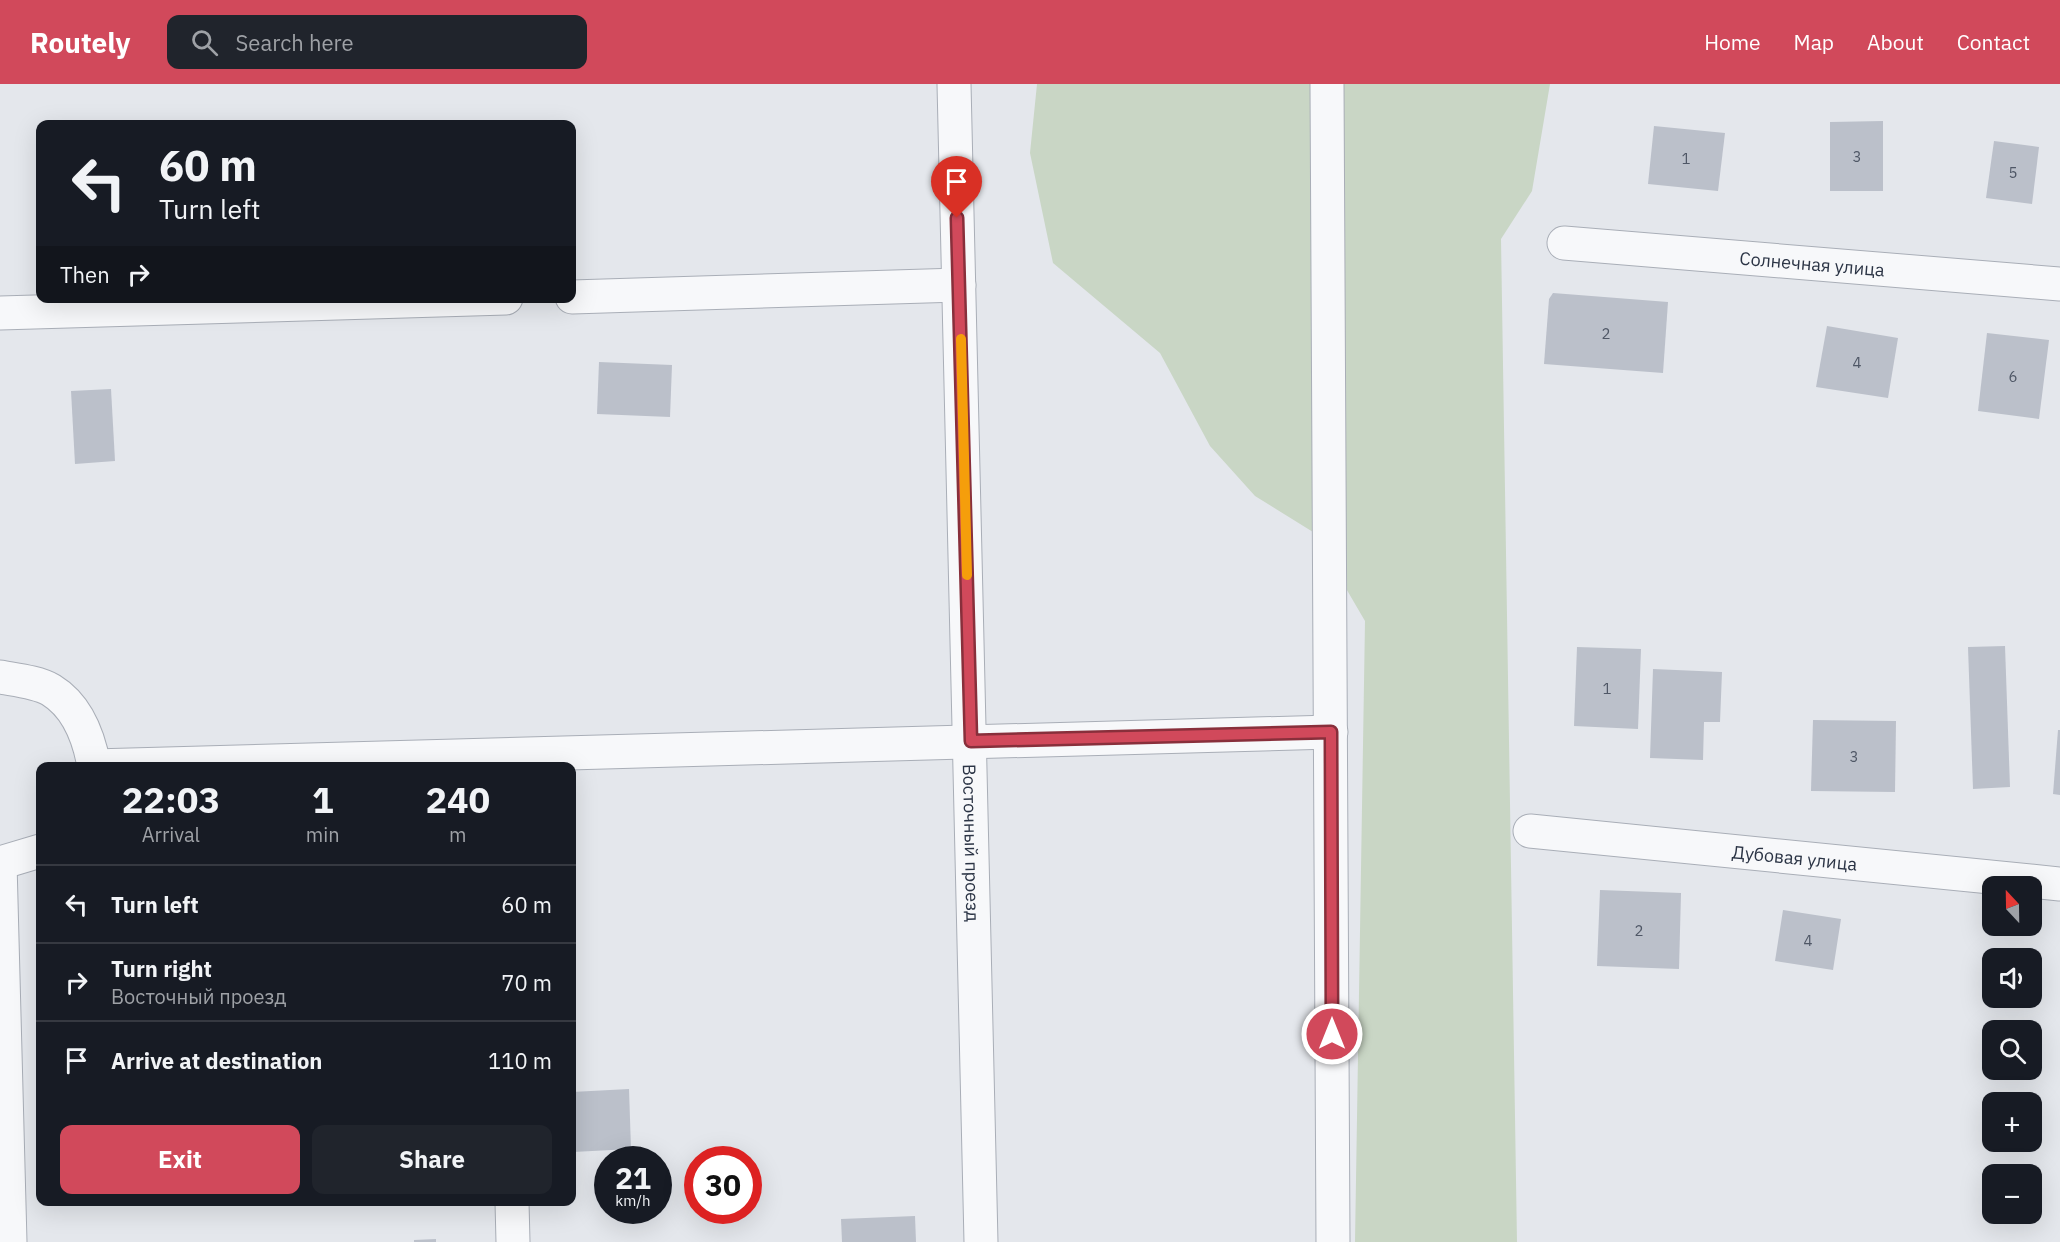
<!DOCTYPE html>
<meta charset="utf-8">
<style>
:root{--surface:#171b24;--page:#20242c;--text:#f1f3f6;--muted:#9ea1a6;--line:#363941;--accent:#d1495b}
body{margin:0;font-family:"IBM Plex Sans",sans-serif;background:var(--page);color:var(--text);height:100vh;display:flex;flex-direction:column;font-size:22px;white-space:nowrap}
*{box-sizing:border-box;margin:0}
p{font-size:20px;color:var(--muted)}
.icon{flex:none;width:33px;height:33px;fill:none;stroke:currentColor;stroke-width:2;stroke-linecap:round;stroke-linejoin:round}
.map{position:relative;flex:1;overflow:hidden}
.details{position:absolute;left:36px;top:678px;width:540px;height:444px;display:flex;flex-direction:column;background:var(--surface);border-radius:12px;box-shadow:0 6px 24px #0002}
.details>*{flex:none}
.top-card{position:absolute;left:36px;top:36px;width:540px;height:183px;border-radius:12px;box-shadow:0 6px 24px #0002;background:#171b24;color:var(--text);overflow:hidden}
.needle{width:39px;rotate:338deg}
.fabs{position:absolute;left:1982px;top:792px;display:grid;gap:12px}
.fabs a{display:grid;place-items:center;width:60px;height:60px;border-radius:12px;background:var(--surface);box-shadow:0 6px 24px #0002;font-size:30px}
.speed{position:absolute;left:594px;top:1062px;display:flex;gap:12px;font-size:30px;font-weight:700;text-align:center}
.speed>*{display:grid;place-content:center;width:78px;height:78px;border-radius:50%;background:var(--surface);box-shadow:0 6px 24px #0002;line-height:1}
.speed small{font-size:15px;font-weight:400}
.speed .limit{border:9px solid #d22;background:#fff;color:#111}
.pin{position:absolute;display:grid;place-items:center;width:51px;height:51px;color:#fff;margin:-62px -26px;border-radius:50% 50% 50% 0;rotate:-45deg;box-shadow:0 0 6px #0007}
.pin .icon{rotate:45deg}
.me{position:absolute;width:66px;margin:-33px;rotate:0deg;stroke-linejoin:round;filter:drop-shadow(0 0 4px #0008)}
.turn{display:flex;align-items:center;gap:21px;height:126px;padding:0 24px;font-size:27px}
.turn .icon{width:78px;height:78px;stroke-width:2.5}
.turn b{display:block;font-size:42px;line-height:51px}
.then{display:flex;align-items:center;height:57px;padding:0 24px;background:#0003;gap:12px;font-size:22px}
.eta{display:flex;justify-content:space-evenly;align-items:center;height:102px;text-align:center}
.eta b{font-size:36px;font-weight:800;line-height:42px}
.action{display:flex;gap:12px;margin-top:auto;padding:12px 24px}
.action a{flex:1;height:69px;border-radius:12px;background:var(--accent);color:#fff;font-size:24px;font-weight:800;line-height:69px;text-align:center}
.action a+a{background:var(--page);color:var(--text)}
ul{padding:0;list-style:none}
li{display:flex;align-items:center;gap:18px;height:78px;padding:0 24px;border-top:2px solid var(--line)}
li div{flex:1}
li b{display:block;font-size:22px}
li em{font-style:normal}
header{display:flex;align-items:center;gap:36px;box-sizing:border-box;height:84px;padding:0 30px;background:var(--accent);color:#fff}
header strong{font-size:28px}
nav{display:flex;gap:33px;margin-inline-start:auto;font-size:21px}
.search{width:420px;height:54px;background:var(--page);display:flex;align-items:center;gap:15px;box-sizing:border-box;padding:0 21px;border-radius:12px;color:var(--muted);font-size:22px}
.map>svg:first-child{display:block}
.green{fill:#c9d6c5}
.building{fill:#bbc0ca}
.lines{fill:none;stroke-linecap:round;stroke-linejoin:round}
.minor-casing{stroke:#a9aeb7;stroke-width:35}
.minor{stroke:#f7f8fa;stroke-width:33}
.route-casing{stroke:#882f3b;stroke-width:15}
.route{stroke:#d1495b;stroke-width:10}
.slow{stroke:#f59e0b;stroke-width:10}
.labels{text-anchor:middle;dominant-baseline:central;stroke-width:5;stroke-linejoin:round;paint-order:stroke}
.number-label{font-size:15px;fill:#4f5766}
.street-label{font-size:18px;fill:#2b3445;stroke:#f4f6f9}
</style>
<header>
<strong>Routely</strong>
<div class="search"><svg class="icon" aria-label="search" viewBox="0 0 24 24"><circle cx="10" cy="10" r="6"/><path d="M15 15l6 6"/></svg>Search here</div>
<nav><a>Home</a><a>Map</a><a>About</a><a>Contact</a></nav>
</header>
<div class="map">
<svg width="2060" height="1158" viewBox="0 0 2060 1158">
<rect width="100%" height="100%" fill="#e4e7ec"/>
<polygon class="green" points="1037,0 1550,0 1532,107 1501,155 1517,1158 1355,1158 1365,537 1313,448 1255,412 1210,362 1160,269 1053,179 1030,69"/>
<g class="building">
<polygon points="1883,37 1883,107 1830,107 1830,38"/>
<polygon points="1654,42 1725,49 1718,107 1648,100"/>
<polygon points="1994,57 2039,63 2032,120 1986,114"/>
<polygon points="1553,209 1668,218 1663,289 1544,280 1549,215"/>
<polygon points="1827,242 1898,254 1888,314 1816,303"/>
<polygon points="1987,249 2049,256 2039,335 1978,327"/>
<polygon points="599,278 672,281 670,333 597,330"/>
<polygon points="111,305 115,377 75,380 71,307"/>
<polygon points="2005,562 2010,703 1973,705 1968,563"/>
<polygon points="1577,563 1641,565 1638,645 1574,642"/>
<polygon points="1653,585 1722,588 1720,638 1704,638 1703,676 1650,674"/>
<polygon points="1813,636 1896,637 1895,708 1811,707"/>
<polygon points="2058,646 2060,646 2060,711 2053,710"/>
<polygon points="1600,806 1681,809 1679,885 1597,882"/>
<polygon points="1783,826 1841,835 1833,886 1775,877"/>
<polygon points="629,1005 631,1065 573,1068 572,1008"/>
<polygon points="915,1132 916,1158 842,1158 841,1135"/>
<polygon points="436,1155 436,1158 414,1158 414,1156"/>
</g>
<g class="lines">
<g class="minor-casing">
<g id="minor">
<path id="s1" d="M954,0L981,1158"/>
<polyline points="1327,0 1333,1158"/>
<path id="s2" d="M1564,159L2060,200"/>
<polyline points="572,213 959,201"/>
<polyline points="0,229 506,214"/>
<path d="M0,593C16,596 37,598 51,606C77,622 89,654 94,682"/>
<polyline points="94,682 1331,648"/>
<path id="s3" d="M1530,747L2060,800"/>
<polyline points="0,779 10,1158"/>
<polyline points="0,779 40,767"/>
<polyline points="512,1118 513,1158"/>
</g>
</g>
<use href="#minor" class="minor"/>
</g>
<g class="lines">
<g class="route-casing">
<polyline id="route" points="957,134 971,657 1331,648 1332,950"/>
</g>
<use href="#route" class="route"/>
<polyline class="slow" points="961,255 967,491"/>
</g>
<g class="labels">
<g class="number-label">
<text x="1857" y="72">3</text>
<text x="1686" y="74">1</text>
<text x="2013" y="88">5</text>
<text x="1606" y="249">2</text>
<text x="1857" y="278">4</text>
<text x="2013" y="292">6</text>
<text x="1607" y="604">1</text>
<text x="1854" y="672">3</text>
<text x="1639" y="846">2</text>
<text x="1808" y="856">4</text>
</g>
<g class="street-label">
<text stroke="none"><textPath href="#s2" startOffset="249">Солнечная улица</textPath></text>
<text stroke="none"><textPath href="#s1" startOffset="759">Восточный проезд</textPath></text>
<text stroke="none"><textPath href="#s3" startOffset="266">Дубовая улица</textPath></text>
</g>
</g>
</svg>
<div class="fabs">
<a><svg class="needle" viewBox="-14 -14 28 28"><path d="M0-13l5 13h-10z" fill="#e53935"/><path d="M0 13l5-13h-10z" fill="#9ea1a6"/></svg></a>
<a><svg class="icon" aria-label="sound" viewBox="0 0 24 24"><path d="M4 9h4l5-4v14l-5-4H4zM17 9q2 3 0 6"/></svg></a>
<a><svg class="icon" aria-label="search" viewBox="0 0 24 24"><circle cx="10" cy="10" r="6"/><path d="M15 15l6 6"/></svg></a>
<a>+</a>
<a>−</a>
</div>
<div class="speed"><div>21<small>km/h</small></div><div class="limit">30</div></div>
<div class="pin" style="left:957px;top:134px;background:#d93025"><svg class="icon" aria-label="arrive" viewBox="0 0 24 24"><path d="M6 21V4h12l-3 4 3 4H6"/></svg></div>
<svg class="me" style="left:1332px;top:950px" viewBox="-20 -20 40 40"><circle r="17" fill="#d1495b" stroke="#fff" stroke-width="3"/><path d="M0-11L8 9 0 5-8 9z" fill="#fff"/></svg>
<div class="top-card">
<div class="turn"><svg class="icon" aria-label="left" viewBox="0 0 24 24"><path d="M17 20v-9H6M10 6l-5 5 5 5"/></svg><div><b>60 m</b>Turn left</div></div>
<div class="then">Then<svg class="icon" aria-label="right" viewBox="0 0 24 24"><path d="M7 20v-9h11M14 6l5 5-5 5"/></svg></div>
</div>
<section class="details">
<div class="eta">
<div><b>22:03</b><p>Arrival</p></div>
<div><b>1</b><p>min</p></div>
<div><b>240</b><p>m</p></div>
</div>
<ul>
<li><svg class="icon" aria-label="left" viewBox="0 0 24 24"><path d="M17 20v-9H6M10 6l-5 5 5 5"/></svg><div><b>Turn left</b></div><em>60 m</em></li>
<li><svg class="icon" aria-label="right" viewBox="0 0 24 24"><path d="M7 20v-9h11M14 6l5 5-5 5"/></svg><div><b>Turn right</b><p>Восточный проезд</p></div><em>70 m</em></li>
<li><svg class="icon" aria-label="arrive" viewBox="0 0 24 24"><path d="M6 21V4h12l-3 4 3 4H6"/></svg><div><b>Arrive at destination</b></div><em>110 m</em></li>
</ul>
<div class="action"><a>Exit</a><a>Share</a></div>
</section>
</div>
